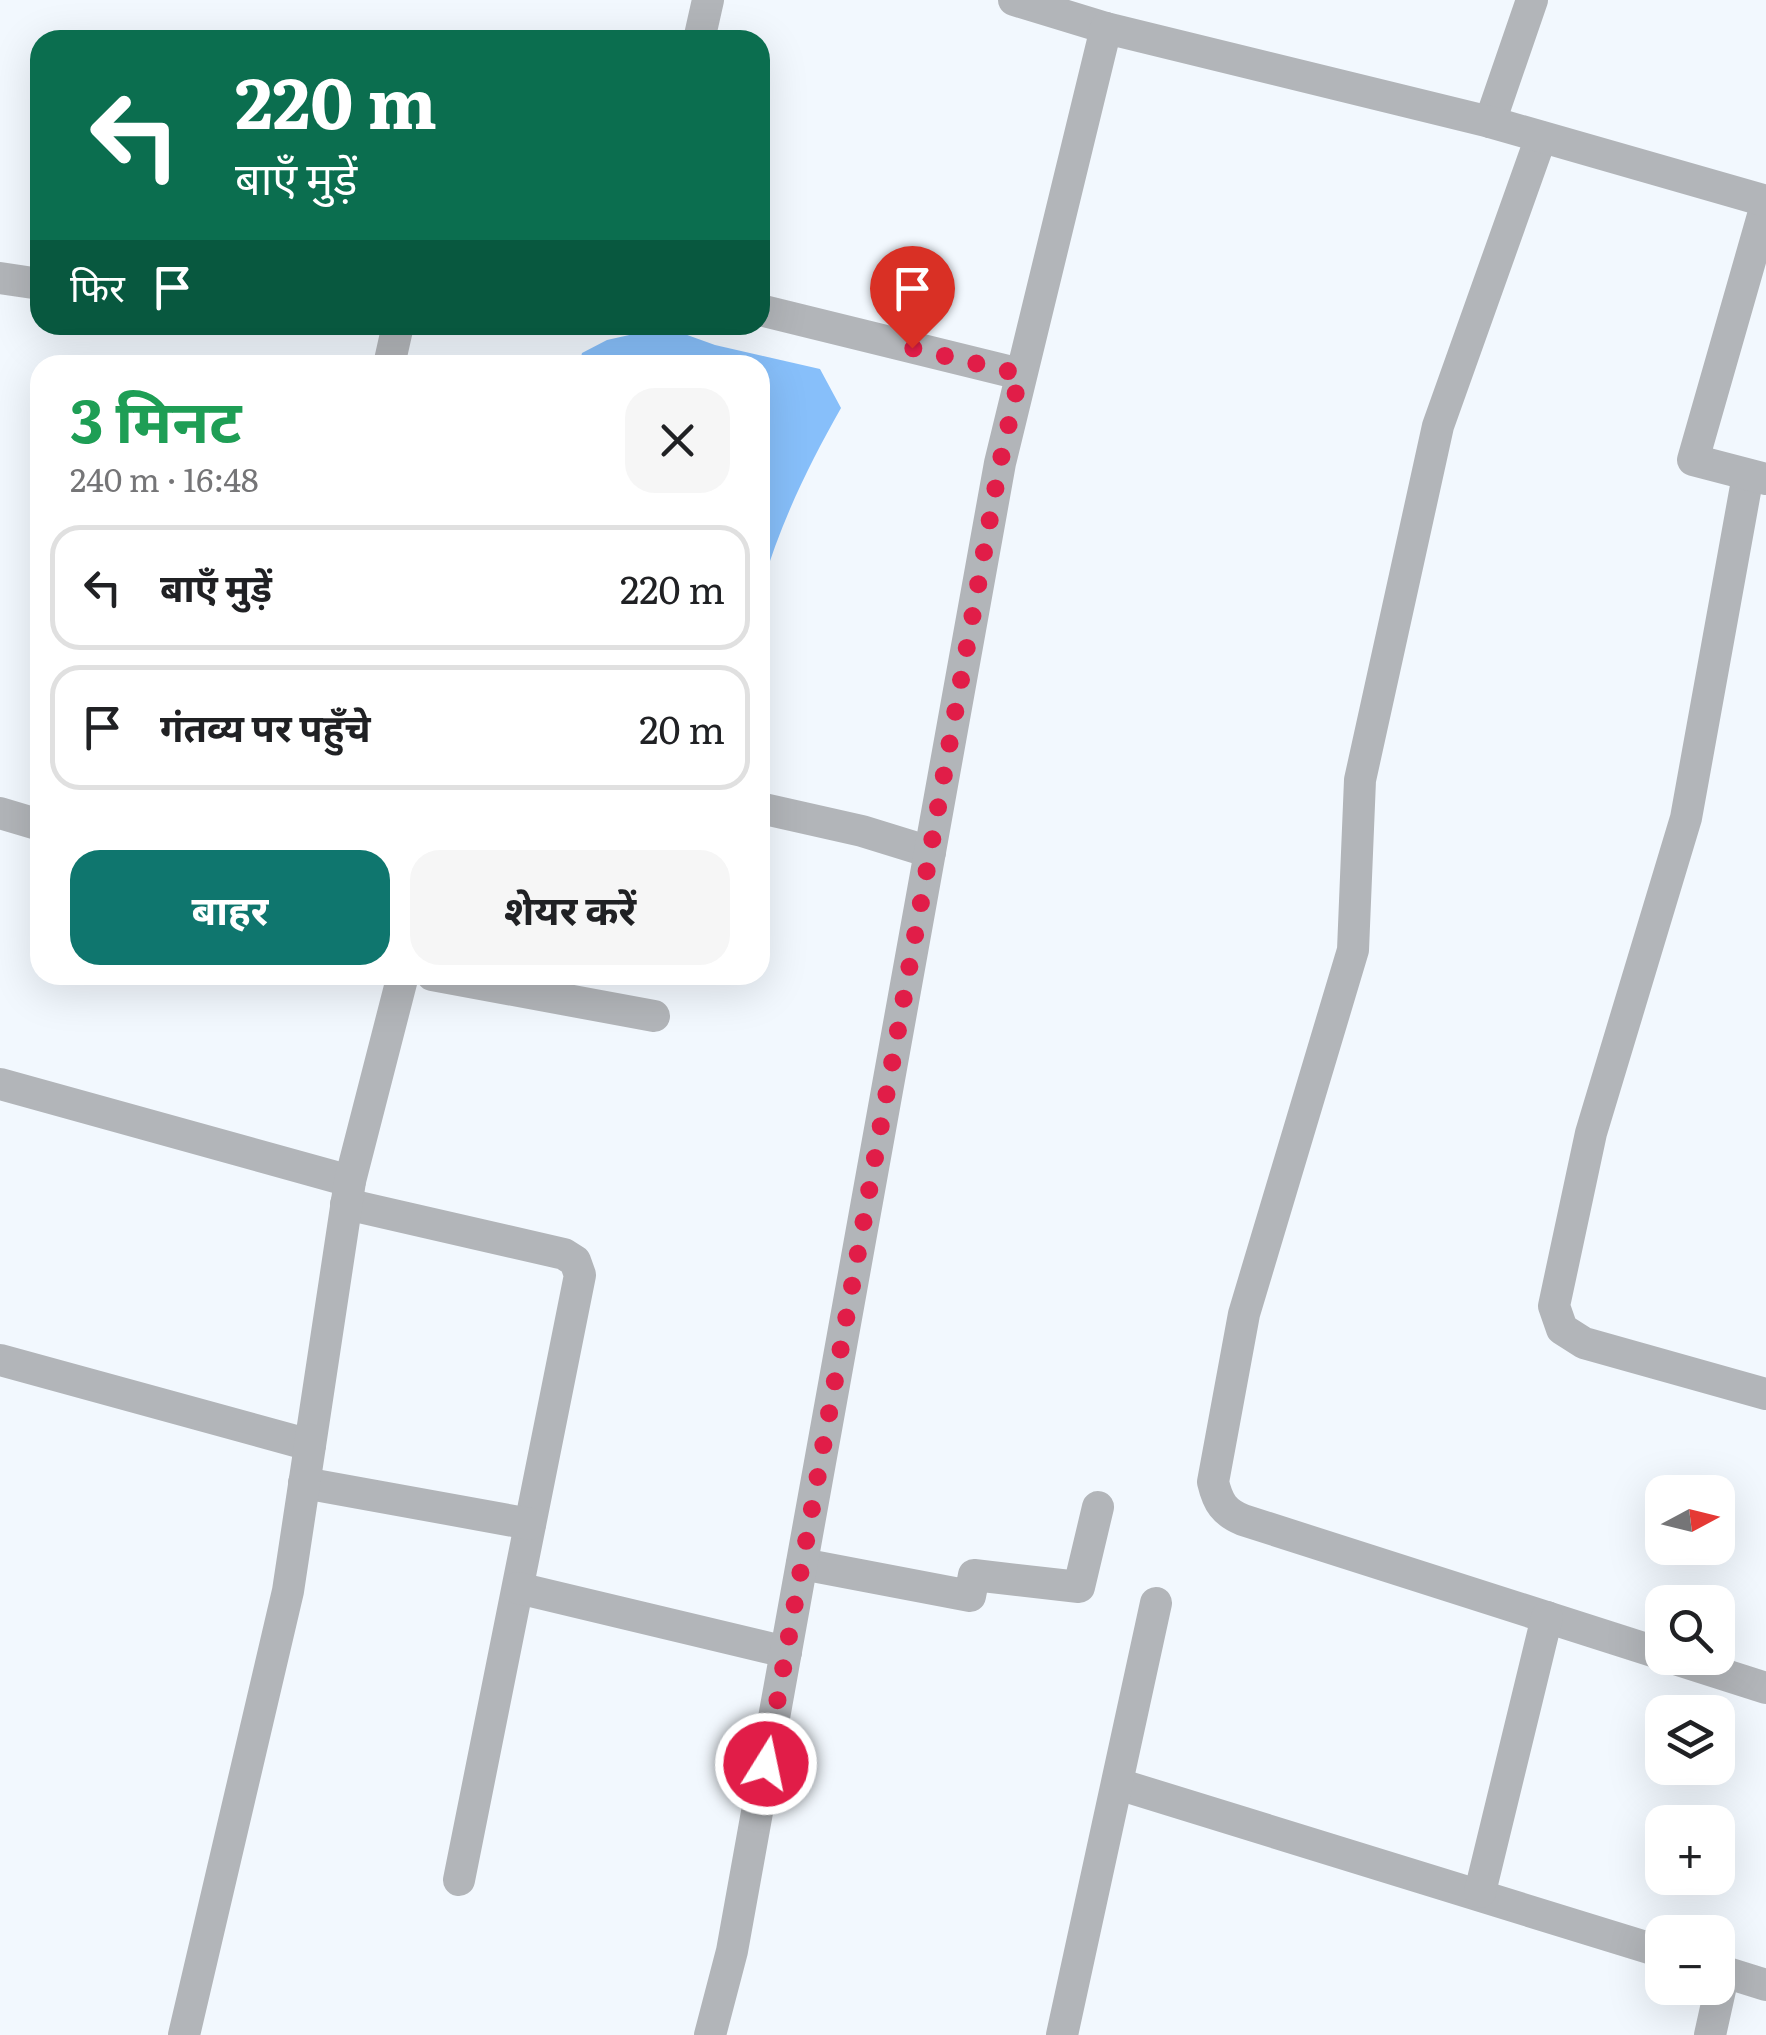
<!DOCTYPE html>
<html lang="hi">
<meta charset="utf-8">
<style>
:root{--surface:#fff;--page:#f6f6f6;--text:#202124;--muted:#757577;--line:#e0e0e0;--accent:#0f766e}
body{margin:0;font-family:Literata,"Noto Sans Devanagari",serif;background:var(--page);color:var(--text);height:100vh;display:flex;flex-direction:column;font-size:38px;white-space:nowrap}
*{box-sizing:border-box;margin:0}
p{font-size:32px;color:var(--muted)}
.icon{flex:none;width:55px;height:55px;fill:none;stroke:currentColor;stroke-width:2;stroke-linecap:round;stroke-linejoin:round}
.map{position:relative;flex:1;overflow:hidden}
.sheet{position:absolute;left:30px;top:355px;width:740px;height:630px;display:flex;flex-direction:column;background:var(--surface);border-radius:30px;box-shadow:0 10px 40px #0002}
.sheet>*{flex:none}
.guide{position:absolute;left:30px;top:30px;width:740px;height:305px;border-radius:30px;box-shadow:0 10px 40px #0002;background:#0b6e4f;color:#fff;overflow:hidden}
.needle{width:65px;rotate:83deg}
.fabs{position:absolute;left:1645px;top:1475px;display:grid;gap:20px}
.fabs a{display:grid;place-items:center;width:90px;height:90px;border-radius:20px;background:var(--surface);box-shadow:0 10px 40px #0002;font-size:50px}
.pin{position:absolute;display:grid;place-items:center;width:85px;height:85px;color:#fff;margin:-102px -42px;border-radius:50% 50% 50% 0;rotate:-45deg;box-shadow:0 0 10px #0007}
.pin .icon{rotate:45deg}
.me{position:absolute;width:110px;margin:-55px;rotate:10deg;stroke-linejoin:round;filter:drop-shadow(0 0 8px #0008)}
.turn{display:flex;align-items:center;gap:35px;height:210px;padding:0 40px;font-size:45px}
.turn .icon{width:130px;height:130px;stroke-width:2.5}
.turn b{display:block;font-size:70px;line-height:85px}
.then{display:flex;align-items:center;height:95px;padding:0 40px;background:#0003;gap:20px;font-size:38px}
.round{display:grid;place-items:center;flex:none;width:105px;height:105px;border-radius:30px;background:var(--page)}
.headline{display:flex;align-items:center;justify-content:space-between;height:170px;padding:0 40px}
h1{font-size:60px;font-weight:700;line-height:75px;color:#1e9e55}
.cta{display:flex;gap:20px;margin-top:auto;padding:20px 40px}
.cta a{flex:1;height:115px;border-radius:30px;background:var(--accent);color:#fff;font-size:40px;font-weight:700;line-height:115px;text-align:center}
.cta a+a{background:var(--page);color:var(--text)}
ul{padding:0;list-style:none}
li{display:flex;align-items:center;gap:30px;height:125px;margin:0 20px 15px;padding:0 20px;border:5px solid var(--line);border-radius:30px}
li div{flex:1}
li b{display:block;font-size:38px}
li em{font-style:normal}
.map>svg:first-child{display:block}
.water{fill:#87bffa}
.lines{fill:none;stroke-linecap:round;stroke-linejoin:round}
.street{stroke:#b2b5b9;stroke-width:32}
.route{stroke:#e11d48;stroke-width:18;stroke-dasharray:0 32.4}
</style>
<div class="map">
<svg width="1766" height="2035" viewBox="0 0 1766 2035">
<rect width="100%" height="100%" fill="#f2f8fe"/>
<path class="water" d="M665,327L715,345L820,369L841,408C807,468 779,526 760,593V365H579L582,353L607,340Z"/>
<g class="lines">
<g class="street">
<polyline points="1014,0 1106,28"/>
<polyline points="699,40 708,0"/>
<polyline points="1490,122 1532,0"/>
<path d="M1541,137L1438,426L1360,780L1353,950L1244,1314L1213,1482C1218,1503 1224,1512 1243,1520L1662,1654"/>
<polyline points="0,278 40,284"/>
<polyline points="760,310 1020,374"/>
<polyline points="389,365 398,325"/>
<polyline points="1748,475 1686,818 1591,1133 1554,1306 1562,1329 1584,1343 1766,1394"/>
<polyline points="1766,479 1693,460 1766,205"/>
<polyline points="760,808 862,831 930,852"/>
<polyline points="0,813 40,825"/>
<polyline points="432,975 654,1016"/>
<polyline points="0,1084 350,1181"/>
<polyline points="346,1204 564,1254 575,1261 580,1275 459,1880"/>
<polyline points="0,1360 310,1445"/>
<polyline points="304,1483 530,1524"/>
<polyline points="802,1564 970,1596 974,1575 1079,1587 1098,1507"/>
<polyline points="518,1588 786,1652"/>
<polyline points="1672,1658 1766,1688"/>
<polyline points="1118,1784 1662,1952"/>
<polyline points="1480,1892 1547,1617"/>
<polyline points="1718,1970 1766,1985"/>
<polyline points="184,2035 288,1591 350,1181 403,975"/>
<polyline points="710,2035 732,1951 1000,463 1106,28 1490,122 1766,201"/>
<polyline points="1062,2035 1156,1603"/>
<polyline points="1710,2035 1724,1972"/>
</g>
</g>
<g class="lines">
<polyline class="route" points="766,1764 1000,463 1020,374 912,348"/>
</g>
</svg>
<div class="fabs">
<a><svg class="needle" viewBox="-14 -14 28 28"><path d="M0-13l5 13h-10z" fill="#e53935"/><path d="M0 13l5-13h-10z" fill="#757577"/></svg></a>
<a><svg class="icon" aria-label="search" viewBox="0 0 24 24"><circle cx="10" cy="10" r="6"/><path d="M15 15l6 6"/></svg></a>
<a><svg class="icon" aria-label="layers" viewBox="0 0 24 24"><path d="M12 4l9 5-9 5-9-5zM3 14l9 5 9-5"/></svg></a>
<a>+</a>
<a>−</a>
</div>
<div class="pin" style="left:912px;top:348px;background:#d93025"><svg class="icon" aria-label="arrive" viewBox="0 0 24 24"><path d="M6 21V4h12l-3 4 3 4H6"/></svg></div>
<svg class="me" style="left:766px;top:1764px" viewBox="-20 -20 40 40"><circle r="17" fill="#e11d48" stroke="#fff" stroke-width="3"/><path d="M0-11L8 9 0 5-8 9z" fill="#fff"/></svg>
<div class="guide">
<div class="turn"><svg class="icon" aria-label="left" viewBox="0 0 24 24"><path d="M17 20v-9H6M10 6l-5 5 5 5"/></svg><div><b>220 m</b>बाएँ मुड़ें</div></div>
<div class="then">फिर<svg class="icon" aria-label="arrive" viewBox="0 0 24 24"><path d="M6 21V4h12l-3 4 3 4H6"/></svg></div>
</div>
<section class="sheet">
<div class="headline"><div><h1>3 मिनट</h1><p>240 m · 16:48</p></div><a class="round"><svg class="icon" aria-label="close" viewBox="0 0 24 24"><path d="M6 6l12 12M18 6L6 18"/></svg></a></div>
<ul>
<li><svg class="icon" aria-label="left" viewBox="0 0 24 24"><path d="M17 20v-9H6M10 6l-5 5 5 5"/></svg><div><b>बाएँ मुड़ें</b></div><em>220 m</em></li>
<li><svg class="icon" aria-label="arrive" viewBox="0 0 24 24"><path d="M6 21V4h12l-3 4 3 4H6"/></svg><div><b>गंतव्य पर पहुँचे</b></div><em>20 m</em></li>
</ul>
<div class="cta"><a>बाहर</a><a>शेयर करें</a></div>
</section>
</div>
